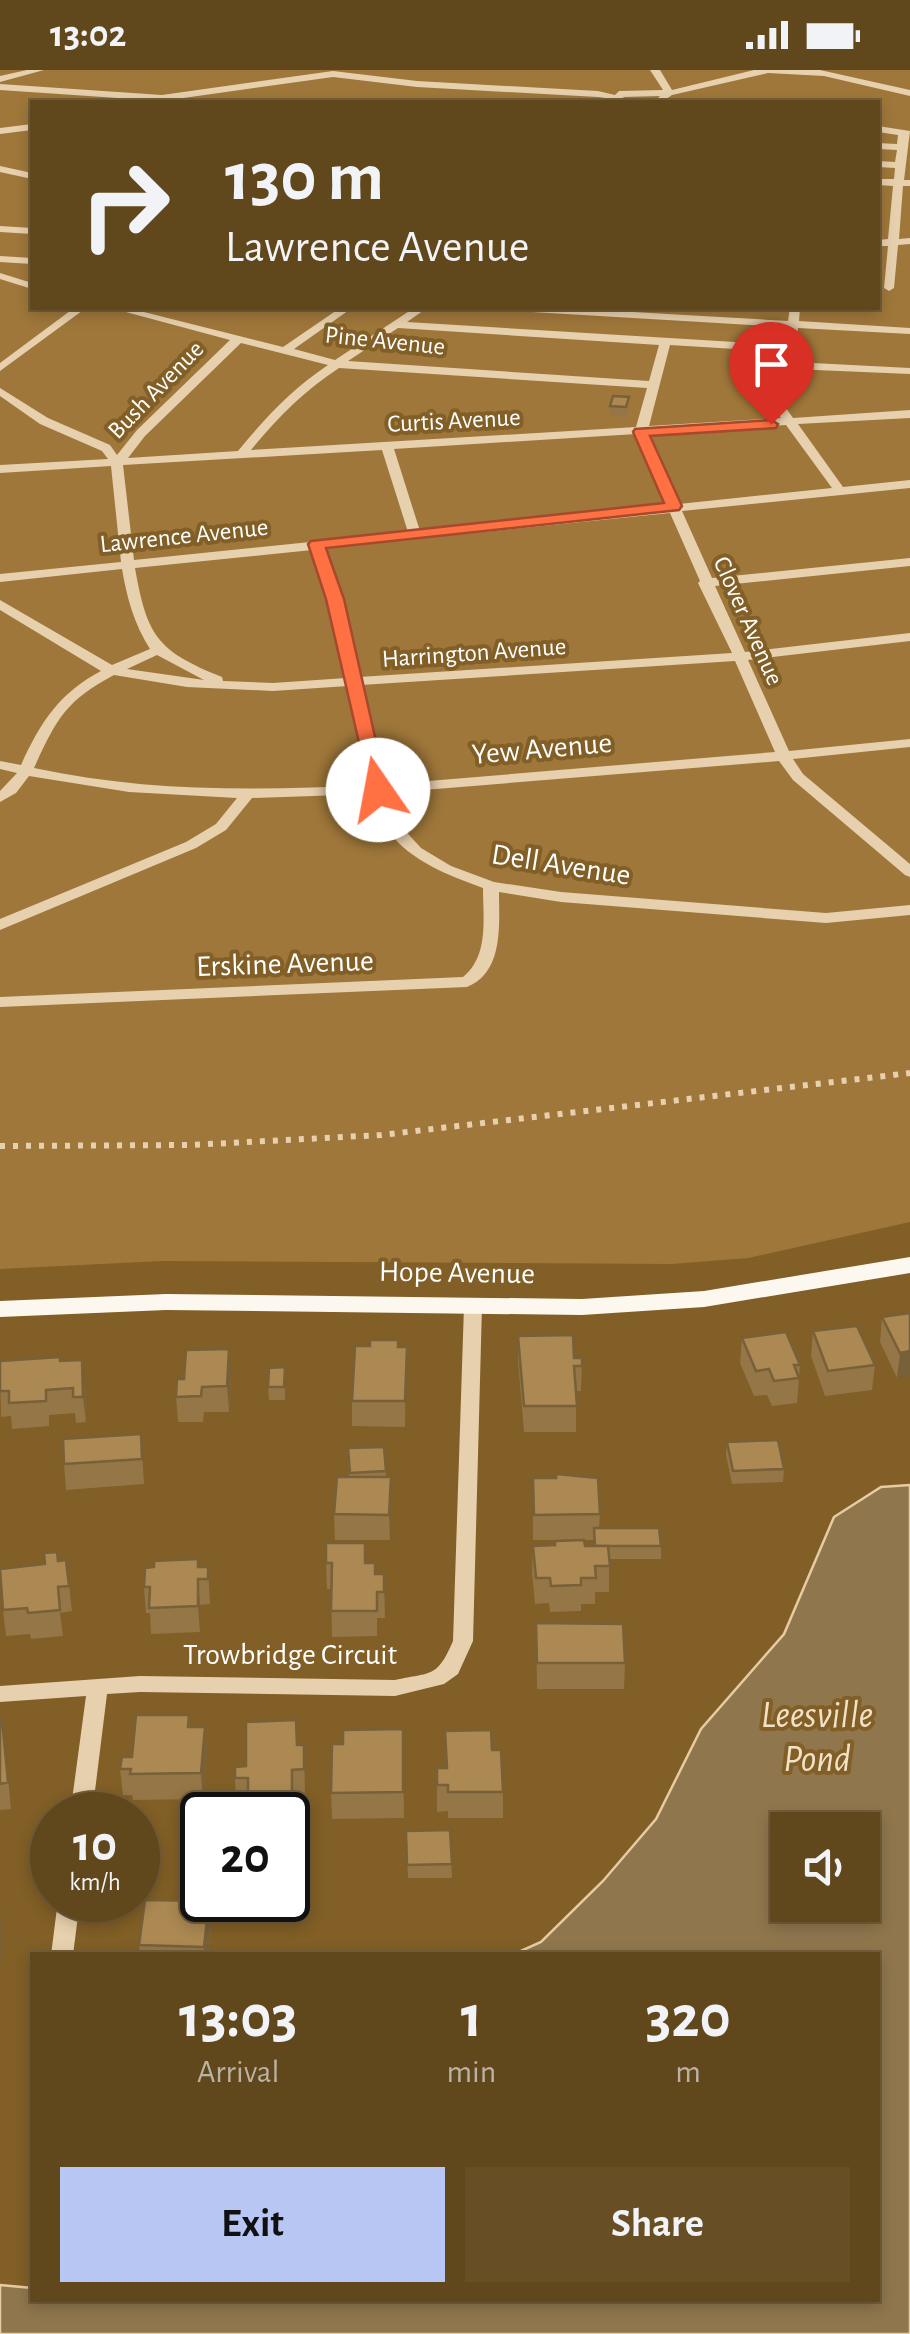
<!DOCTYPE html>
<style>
:root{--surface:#61471c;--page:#674e25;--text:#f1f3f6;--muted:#bab2a3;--line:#755f3b;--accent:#b8c6f3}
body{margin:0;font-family:"Alegreya Sans",sans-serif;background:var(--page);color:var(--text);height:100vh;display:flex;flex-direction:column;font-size:38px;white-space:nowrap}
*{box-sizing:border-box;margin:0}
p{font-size:32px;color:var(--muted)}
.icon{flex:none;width:55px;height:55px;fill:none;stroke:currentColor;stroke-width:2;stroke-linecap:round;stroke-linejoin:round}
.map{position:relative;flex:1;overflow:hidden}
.panel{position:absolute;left:30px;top:1882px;width:850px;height:350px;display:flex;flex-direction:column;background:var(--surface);border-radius:0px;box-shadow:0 5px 15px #0003,0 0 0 2px var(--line)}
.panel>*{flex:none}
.guide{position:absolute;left:30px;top:30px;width:850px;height:210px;border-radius:0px;box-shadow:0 5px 15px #0003,0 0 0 2px var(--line);background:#61471c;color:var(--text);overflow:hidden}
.controls{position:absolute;left:770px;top:1742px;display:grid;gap:20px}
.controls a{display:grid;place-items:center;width:110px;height:110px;border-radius:0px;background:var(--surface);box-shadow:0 5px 15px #0003,0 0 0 2px var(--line);font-size:50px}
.speed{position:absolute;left:30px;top:1722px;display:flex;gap:20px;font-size:50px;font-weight:700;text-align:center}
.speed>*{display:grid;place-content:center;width:130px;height:130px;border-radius:50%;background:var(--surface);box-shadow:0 5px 15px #0003,0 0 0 2px var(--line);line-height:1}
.speed small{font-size:25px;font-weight:400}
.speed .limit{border:5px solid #111;border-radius:15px;background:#fff;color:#111}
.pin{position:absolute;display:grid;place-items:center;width:85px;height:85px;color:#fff;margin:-102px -42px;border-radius:50% 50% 50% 0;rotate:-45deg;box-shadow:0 0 10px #0007}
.pin .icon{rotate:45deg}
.me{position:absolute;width:110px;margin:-55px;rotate:348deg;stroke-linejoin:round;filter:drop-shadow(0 0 8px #0008)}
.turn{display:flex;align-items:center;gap:35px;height:210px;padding:0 30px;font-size:45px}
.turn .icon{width:130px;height:130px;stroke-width:2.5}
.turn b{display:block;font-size:70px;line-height:85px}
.eta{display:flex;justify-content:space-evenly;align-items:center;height:170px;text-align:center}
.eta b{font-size:60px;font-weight:700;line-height:70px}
.primary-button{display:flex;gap:20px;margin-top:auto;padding:20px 30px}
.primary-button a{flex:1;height:115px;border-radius:0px;background:var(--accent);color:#111;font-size:40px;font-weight:700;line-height:115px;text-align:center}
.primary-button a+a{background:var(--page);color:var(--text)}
.status{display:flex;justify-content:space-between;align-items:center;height:70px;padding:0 50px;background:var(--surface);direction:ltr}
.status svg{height:28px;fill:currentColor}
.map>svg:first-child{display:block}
.green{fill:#9f773a;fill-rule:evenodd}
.water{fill:#8f764d;stroke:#e7cba2;stroke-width:2.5;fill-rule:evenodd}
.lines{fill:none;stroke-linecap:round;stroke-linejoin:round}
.path{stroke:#e7d0ad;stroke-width:6;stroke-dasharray:5 8;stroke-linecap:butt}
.minor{fill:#e7d0ad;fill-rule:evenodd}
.major{fill:#fdf8ef;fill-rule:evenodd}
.wall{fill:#947647}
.shaded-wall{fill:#786039}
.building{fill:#ac8952;stroke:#786039;stroke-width:2.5}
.route{fill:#ff7043;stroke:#a6492c;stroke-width:2.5}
.labels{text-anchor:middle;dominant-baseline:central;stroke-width:8;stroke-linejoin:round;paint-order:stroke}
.far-street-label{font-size:25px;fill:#fff;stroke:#815f26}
.street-label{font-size:30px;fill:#fff;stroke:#815f26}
.near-water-label{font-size:38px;font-style:italic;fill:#f1e1c7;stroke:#815f26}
</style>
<div class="status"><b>13:02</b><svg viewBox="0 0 49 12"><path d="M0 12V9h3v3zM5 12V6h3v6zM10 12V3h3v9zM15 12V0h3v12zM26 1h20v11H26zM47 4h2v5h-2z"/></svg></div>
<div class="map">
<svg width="910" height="2264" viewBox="0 0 910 2264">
<rect width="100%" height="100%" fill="#815f26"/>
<path class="green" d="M0,0H910V1152L748,1188L672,1194L162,1191L0,1199ZM32,32H878V238H32Z"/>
<path class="water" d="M910,1415V2264H0V2215L32,2218V2230H878V1885H512L541,1872L603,1811L656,1749L701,1659L784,1564L834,1447L881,1417ZM788,1760H862V1835H788Z"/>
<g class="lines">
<polyline class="path" points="0,1076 191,1075 381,1065 910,1003"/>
<g class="minor">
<polygon points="27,0 44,0 0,12 0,6"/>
<polygon points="650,0 660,0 672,20 754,0 820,0 910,20 910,26 824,6 768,3 672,25 662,32 657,29 660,26 622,27 636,32 598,27 417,17 333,7 162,31 0,20 0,14 162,25 333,1 417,11 598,21 615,25 619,21 663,20"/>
<polygon points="32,54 32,60 0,64 0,58"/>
<polygon points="878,56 910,61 904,110 910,110 910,116 903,116 899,169 910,168 910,174 898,175 894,218 889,221 884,218 888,176 878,176 878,170 888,169 893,116 878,115 878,109 894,109 895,98 878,97 878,91 895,92 897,80 878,79 878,73 897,74 898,65 878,62"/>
<polygon points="0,96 32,103 32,109 0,102"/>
<polygon points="0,156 32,158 32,164 0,162"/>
<polygon points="0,186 32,188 32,194 0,192"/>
<polygon points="0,203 32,213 32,219 0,209"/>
<polygon points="74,238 86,238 0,301 0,293"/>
<path d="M111,238H128L283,277L340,238H352L294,279L335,290L414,238H427L407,252L784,275L787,257L515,241L509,238H563L788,251L790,238H800L799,251L910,258V264L798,258L793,292L910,298V304L792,299L786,338L793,348L910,340V348L798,354L843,417L910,410V418L682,441L712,508L910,488V496L715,516L745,582L910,563V571L748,590L789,681L910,669V677L793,689L803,704L910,794V807L905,805L793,710L779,691L387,723L400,755L421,778L451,796L494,812L561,822L826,843L910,835V845L826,853L561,832L499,822C499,855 504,902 467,917L0,937V927L463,907C489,886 483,849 483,818C448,805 412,792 388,761C381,751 377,736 372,724L252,728L226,760L196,778L0,860V849L186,772L216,754L237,728L129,722L29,706L16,723L0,732V721L17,703L0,699V691L21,695C40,653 59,623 101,601L0,540V530L112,595L150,579C134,554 127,528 122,499L0,512V504L121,492L111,396L0,403V395L108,389L102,381L40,354L0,326V318L48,348L110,375L117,385L137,360L230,270ZM398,258L659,275L649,311L348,291ZM241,273L328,295C292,319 265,348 238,381L128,388L145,366ZM670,275L783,282L774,338L781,348L649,356ZM339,298L647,318L636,357L251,380C277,348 304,321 339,298ZM786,355L832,418L679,434L648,363ZM636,364L667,435L420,461L394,379ZM382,380L408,462L134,490L123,395ZM670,443L700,511L698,513L732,583L359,607L342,529L324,478ZM312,480L328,529L346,608L273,613L223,611L222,607C157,581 147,566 135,498ZM157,585L204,610L127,599ZM735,591L775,682L392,714L384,715L361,615ZM114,605L187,617L273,621L348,616L370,715C257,721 145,722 34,698C56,650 65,631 114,605Z"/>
<path d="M473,1230L482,1236L473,1571L458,1604L444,1614L395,1626L140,1622L107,1624L92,1745H70L86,1626L0,1632V1616L140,1606L395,1610C432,1602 437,1608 453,1571L464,1236Z"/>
<polygon points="58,1830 80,1830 73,1885 51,1885"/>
</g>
<polygon class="major" points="910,1187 910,1203 704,1237 582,1245 166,1240 0,1247 0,1231 166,1224 582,1229 704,1221"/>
</g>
<g class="wall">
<polygon points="610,336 629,337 626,347 610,346"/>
<polygon points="910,1243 897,1308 880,1272 882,1247"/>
<polygon points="813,1261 875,1295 872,1320 825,1326 811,1286"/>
<polygon points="518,1266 574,1288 582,1288 581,1321 576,1321 576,1362 524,1362 518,1291"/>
<polygon points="742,1268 800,1295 797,1333 772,1336 767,1325 754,1326 740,1293"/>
<polygon points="398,1277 407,1277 405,1357 352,1356 352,1331"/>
<polygon points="0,1291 60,1291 85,1315 86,1352 76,1353 75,1343 49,1345 49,1356 12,1359 11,1346 1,1347"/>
<polygon points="285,1297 285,1330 269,1330 268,1317"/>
<polygon points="231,1304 229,1342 204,1342 203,1352 178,1352 176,1327"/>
<polygon points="141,1364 144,1414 66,1420 64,1394"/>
<polygon points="727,1372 784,1399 783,1412 732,1414 726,1385"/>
<polygon points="384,1377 386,1407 391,1407 390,1470 335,1470 334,1444 349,1407 348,1378"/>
<polygon points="533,1408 600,1444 599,1458 661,1476 661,1489 609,1489 609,1522 595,1522 595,1534 581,1534 581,1541 550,1542 549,1533 535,1534 532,1502 533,1476 594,1476 594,1470 533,1470"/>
<polygon points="66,1490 72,1541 60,1543 63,1566 31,1569 30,1564 6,1566 3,1540 45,1494"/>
<polygon points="326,1493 366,1493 375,1504 384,1504 385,1548 377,1548 377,1566 332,1567 331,1519 327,1519"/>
<polygon points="198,1497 208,1497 210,1534 200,1535 200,1562 151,1564 150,1543 146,1543 144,1517"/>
<polygon points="536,1553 625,1593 624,1619 537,1619"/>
<polygon points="189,1645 190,1657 205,1657 207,1683 203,1729 133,1730 132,1725 123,1725 120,1699 132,1687"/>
<polygon points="0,1650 2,1650 5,1676 11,1739 0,1740"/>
<polygon points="403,1659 404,1748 332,1749 331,1723 343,1674"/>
<polygon points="445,1661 492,1680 503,1722 503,1748 448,1748 448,1741 437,1742 437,1698 446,1698"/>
<polygon points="297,1675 304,1675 305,1725 293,1726 293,1752 288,1752 288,1745 249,1745 249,1734 236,1734 235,1708 246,1696"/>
<polygon points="450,1760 452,1808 408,1808 406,1761"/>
<polygon points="214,1830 260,1830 259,1843 215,1842"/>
<polygon points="211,1857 208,1885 140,1885 139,1875"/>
</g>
<g class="shaded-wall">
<polygon points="407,1277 407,1302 405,1357 405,1331"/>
<polygon points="229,1279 231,1304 229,1342 227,1316"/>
<polygon points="910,1281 910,1306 897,1308 900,1283"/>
<polygon points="82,1290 85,1315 86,1352 83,1327"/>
<polygon points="391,1407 391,1433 390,1470 389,1445"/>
<polygon points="198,1509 200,1535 200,1562 198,1536"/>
<polygon points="205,1657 207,1683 203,1729 201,1703"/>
<polygon points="209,1831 211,1857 208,1885 205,1885 204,1877"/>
<polygon points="0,1845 3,1867 0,1895"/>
</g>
<g class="building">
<polygon points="613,326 629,327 626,337 610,336"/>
<polygon points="910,1243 910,1281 900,1283 882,1247"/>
<polygon points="857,1256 875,1295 828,1301 813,1261"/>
<polygon points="786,1262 800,1295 794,1295 799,1308 774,1311 769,1299 756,1301 742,1268"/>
<polygon points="573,1265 574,1288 582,1288 582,1296 574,1296 577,1336 524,1336 518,1266"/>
<polygon points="370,1270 398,1270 398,1277 407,1277 405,1331 352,1331 355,1276 370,1276"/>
<polygon points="229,1279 227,1316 202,1317 201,1326 176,1327 177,1309 184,1309 186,1280"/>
<polygon points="60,1287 60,1291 82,1290 83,1327 73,1327 73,1318 46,1320 46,1331 9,1333 9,1321 0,1321 0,1291"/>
<polygon points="285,1297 284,1317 268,1317 269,1298"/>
<polygon points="141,1364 142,1389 64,1394 63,1369"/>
<polygon points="778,1370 784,1399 733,1401 727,1372"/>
<polygon points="384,1377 386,1401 350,1403 348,1378"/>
<polygon points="556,1404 598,1408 600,1444 534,1445 533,1408 556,1408"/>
<polygon points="337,1407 391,1407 389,1445 334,1444"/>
<polygon points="594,1458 659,1458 661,1476 595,1476"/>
<polygon points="584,1470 585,1476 608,1476 610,1496 595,1496 596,1508 581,1508 581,1515 551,1516 550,1508 536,1508 533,1476 555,1475 555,1471"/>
<polygon points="326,1473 365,1473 365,1493 375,1493 375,1504 384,1504 384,1522 377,1522 377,1541 331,1541 332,1493 326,1493"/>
<polygon points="57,1482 58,1491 66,1490 69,1516 58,1517 60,1540 28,1543 27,1538 3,1540 0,1499 45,1494 44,1483"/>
<polygon points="198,1489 198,1497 208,1497 208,1509 198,1509 198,1536 149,1538 150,1517 144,1517 145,1498 154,1497 154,1491"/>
<polygon points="536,1553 623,1554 625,1593 537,1593"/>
<polygon points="136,1645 189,1645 188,1657 205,1657 201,1703 130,1704 131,1699 120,1699 122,1687 132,1687"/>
<polygon points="0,1650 2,1650 8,1712 0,1714"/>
<polygon points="296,1650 297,1675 304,1675 304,1699 292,1700 292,1726 248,1728 248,1708 235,1708 235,1697 246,1696 246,1652"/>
<polygon points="403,1659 403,1722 331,1723 332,1674 343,1674 343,1660"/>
<polygon points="491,1660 492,1680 501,1680 503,1722 448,1722 448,1715 437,1715 437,1698 447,1698 445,1661"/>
<polygon points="450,1760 452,1794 407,1795 406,1761"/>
<polygon points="145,1830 209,1831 204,1877 139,1875"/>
</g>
<polygon class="route" points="771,350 778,354 776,358 650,366 682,436 679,440 326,478 344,529 387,720 384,725 371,725 326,529 308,474 311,471 664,433 633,362 635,359"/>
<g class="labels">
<g class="far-street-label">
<text transform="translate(385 271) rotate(6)">Pine Avenue</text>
<text transform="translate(156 320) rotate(-46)">Bush Avenue</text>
<text transform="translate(454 351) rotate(-3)">Curtis Avenue</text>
<text transform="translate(184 466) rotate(-6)">Lawrence Avenue</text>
<text transform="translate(748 551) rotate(66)">Clover Avenue</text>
<text transform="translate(474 583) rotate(-4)">Harrington Avenue</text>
</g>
<g class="street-label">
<text transform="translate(542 679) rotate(-5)">Yew Avenue</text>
<text transform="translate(561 795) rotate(9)">Dell Avenue</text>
<text transform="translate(285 894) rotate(-2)">Erskine Avenue</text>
<text transform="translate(457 1203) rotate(1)">Hope Avenue</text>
<text x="290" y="1585">Trowbridge Circuit</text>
</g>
<g class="near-water-label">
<text x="817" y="1646">Leesville<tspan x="817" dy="44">Pond</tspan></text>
</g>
</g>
</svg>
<div class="controls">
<a><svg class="icon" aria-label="sound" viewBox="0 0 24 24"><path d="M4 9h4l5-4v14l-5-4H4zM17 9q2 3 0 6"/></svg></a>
</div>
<div class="speed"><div>10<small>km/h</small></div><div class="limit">20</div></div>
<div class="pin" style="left:771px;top:354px;background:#d93025"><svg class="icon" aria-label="arrive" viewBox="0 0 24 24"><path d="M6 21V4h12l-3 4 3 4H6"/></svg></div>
<svg class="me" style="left:378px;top:720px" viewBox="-20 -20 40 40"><circle r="19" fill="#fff"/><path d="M0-13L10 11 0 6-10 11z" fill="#ff7043"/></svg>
<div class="guide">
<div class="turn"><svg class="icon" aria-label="right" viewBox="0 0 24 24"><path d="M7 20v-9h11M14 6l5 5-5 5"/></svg><div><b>130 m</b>Lawrence Avenue</div></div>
</div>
<section class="panel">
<div class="eta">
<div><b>13:03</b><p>Arrival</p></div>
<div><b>1</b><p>min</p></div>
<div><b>320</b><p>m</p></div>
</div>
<div class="primary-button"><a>Exit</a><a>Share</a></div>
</section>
</div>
